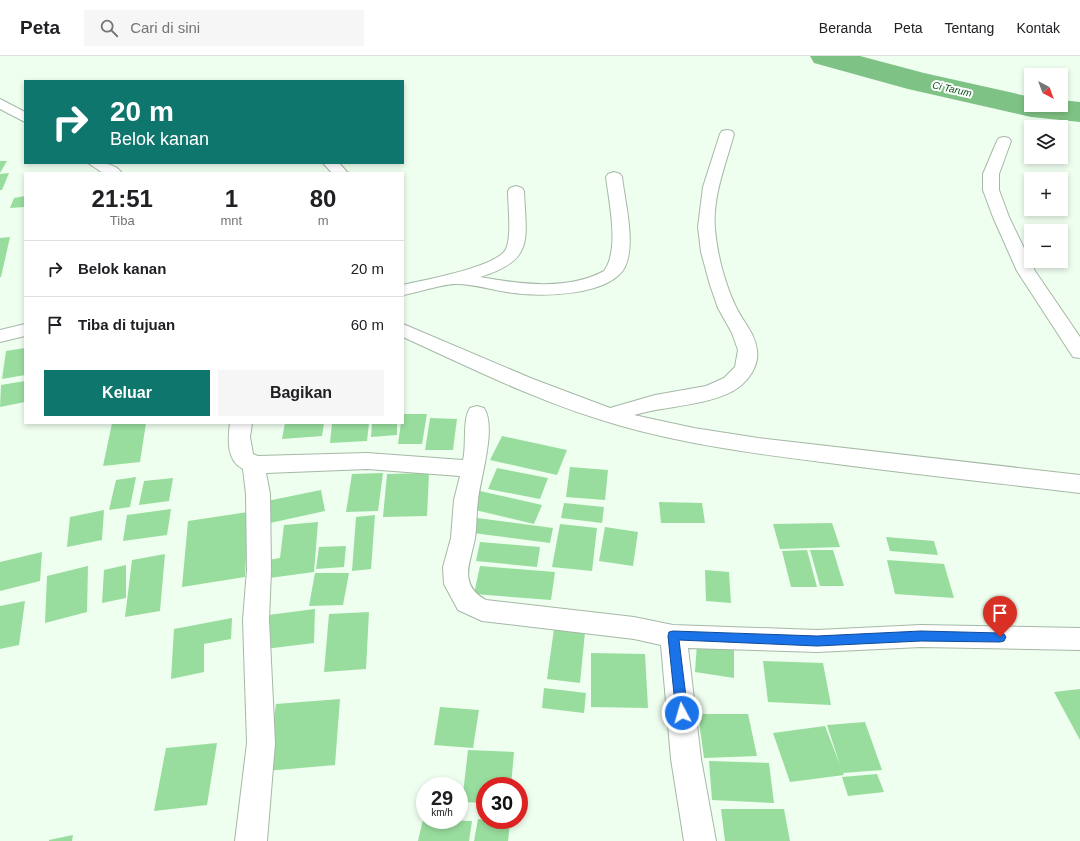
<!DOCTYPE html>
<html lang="id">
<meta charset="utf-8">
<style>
:root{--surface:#fff;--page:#f6f6f6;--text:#202124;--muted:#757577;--line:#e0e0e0;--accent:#0f766e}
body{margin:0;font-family:Arial,sans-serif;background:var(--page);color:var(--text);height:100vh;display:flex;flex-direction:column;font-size:15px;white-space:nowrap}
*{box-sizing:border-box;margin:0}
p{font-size:13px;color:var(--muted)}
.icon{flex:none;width:22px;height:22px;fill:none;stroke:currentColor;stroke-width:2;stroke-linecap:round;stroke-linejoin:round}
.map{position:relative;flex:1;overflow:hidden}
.sheet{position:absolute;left:24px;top:116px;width:380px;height:252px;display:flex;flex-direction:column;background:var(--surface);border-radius:0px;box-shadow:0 2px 6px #0003}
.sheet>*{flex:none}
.top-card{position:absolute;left:24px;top:24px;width:380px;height:84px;border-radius:0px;box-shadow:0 2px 6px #0003;background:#0f766e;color:#fff;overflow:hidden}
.needle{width:26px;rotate:139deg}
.fabs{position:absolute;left:1024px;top:12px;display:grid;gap:8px}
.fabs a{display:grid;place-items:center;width:44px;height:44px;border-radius:0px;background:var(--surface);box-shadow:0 2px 6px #0003;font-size:20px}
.speed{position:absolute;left:416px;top:721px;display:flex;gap:8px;font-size:20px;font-weight:700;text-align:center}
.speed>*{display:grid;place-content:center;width:52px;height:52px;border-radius:50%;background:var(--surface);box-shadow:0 2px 6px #0003;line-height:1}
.speed small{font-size:10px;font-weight:400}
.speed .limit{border:6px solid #d22;background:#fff;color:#111}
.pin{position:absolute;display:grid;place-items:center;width:34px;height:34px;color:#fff;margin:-41px -17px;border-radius:50% 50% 50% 0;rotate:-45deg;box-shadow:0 0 4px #0007}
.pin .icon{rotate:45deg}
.me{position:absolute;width:44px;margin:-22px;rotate:354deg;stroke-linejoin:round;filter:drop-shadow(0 0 3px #0008)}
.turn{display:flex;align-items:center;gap:14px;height:84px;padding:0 20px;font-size:18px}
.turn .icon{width:52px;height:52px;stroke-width:2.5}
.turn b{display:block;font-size:28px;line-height:34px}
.eta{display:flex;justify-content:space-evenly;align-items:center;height:68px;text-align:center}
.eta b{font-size:24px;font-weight:600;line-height:28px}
.cta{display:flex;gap:8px;margin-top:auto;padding:8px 20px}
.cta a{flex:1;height:46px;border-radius:0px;background:var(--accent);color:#fff;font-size:16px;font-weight:600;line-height:46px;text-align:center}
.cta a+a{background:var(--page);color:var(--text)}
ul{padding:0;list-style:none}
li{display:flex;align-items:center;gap:12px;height:56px;padding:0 20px;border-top:1px solid var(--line)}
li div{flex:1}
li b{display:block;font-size:15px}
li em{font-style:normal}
header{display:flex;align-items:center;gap:24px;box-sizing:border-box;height:56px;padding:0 20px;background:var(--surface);border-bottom:1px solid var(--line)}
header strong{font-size:19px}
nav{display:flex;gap:22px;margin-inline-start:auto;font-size:14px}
.search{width:280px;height:36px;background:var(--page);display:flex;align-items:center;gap:10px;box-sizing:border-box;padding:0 14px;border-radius:0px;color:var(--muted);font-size:15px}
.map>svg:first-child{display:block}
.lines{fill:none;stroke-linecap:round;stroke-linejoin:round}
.river{fill:#7fc285;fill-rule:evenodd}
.building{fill:#99dd9e}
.minor-casing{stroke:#a5b8a6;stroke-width:2}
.minor{fill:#fff;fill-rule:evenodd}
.route{fill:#1a73e8;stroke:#114b97}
.labels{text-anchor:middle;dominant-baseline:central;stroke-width:4;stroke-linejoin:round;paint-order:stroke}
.far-water-label{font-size:10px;font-style:italic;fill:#0b551c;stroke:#fff}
</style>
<header>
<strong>Peta</strong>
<div class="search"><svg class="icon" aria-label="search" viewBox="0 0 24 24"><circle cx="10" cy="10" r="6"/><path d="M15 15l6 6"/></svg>Cari di sini</div>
<nav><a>Beranda</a><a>Peta</a><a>Tentang</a><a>Kontak</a></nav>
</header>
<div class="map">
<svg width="1080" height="785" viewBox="0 0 1080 785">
<rect width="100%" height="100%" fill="#eefeef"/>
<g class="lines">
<polygon class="river" points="810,0 860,0 924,17 1031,41 1031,49 1061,49 1061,44 1080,46 1080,66 1031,61 908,33 814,7"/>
</g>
<g class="building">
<polygon points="0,105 7,105 0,117"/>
<polygon points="9,117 2,134 0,134 0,118"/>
<polygon points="25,140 25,151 10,152 14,142"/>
<polygon points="10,181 1,221 0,221 0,182"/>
<polygon points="25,292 25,319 2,323 6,295"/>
<polygon points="25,325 25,346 0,351 1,329"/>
<polygon points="403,358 427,358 422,388 398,388 401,367 403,367"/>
<polygon points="430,362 457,363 453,394 425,394"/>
<polygon points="112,367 146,367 140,406 103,410"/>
<polygon points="285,367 324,367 322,380 282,383"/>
<polygon points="332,367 369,367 367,385 330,387"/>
<polygon points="372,367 397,367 397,379 371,381"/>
<polygon points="502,380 567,394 557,419 490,404"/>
<polygon points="570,411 608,414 605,444 566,441"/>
<polygon points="497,412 548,422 540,443 488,433"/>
<polygon points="383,417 378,455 346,456 352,418"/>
<polygon points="429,417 427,460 383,461 387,418"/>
<polygon points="136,421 130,451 109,454 116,424"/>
<polygon points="173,422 169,445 139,449 144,425"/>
<polygon points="321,434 325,455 270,467 267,445"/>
<polygon points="480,435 542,449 534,468 471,453"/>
<polygon points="659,446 702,447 705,467 661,467"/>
<polygon points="564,447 604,451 602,467 561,462"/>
<polygon points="171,453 167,479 123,485 127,459"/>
<polygon points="104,454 102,484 67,491 70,461"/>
<polygon points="248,456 245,521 182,531 188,465"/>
<polygon points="375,459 371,513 352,515 356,461"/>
<polygon points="477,462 553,472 550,487 473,477"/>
<polygon points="318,466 314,516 262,523 263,505 280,502 284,469"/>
<polygon points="832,467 840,491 780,493 773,468"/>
<polygon points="560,468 597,472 592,515 552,511"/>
<polygon points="605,471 638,476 633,510 599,505"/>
<polygon points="886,481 934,485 938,499 890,495"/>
<polygon points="480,486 540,491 537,511 476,505"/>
<polygon points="346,490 344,511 316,513 319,491"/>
<polygon points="807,494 817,531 791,531 782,495"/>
<polygon points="810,494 833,494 844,530 820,530"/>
<polygon points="42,496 40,525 0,535 0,506"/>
<polygon points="165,498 160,555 125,561 132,504"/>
<polygon points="887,504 944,508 954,542 895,538"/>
<polygon points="126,509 126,542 102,547 104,514"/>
<polygon points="88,510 87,556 45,567 47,520"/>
<polygon points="480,510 555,516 551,544 474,538"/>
<polygon points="705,514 729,516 731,547 706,545"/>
<polygon points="315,517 349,517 343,549 309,550"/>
<polygon points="25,545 19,589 0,593 0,550"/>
<polygon points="315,553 314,587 265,593 268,559"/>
<polygon points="369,556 366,613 324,616 329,558"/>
<polygon points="232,562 231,583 204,588 204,616 171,623 174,573"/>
<polygon points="554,573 585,576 580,627 547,623"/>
<polygon points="697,588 734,593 734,622 695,616"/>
<polygon points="591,597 645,598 648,652 591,651"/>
<polygon points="763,605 823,607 831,649 768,646"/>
<polygon points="544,632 586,637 584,657 542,652"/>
<polygon points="1080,633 1080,684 1054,636"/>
<polygon points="340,643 335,709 266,715 276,648"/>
<polygon points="440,651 479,654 473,692 434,689"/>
<polygon points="698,658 748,658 757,700 704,702"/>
<polygon points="865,666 882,714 843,717 844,719 790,726 773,677 825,670 840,709 827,669"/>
<polygon points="217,687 207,749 154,755 166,692"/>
<polygon points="468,694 514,696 511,730 485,730 485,747 462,746"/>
<polygon points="709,705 769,707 774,747 712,744"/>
<polygon points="877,718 884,736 848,740 842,721"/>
<polygon points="721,753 784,753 790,785 725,785"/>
<polygon points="424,759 425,764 472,765 469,785 418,785"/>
<polygon points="478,763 510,767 508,785 474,785"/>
<polygon points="73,779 72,785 49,785 49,784"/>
</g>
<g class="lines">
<g class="minor-casing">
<g id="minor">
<polygon points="0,43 25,56 25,66 0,53"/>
<path d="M727,74L732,75L734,78C726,108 712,141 715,173C717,198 725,228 736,251C743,266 756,278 757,295C759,308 750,323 739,331C716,349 664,350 634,359L694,372L758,382L1080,419V437C996,427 912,418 829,407C758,398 687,389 618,369C543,348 473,313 403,281V268L533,323L610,352L655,339L706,330L724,322L735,311L738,294L732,277L718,252L710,229L701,196L698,171L703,131L720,78L722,75Z"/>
<polygon points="1004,81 1009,82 1011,85 999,118 999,134 1009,161 1035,215 1080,281 1080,302 1073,301 1017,215 993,161 983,134 983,118 997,85 999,82"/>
<path d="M88,107C100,107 114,106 122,117H103Z"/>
<polygon points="323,107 339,107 348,117 332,117"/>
<path d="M614,116L620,118L622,121C625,146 636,188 625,211C610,240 541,241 514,237C495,235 475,228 457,228C445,227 416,237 403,239V229C423,224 498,211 506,193C512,179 508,151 508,135L510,132L516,130L522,132L524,135C526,184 535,204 480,221C520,228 567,235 604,215C620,194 609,146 606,121L608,118Z"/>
<polygon points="25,268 25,280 0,286 0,274"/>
<path d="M477,350L484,352C497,372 480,422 478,445C476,457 477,470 475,482C471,506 457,528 486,544L634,561L673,569L817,574L921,569L1080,572V594L921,591L817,596L688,592L701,703L716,785H684L671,703L661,589L634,583L482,565L458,554L444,528L443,511L451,482L454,444L460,420L367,413L266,417L270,438L271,514L269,564L275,687L267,785H235L247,687L243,564L247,514L246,438L243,413C226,405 228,382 230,367H252L250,381L253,398L258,400L367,397L463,404C467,389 462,364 470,352Z"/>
</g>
</g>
<use href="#minor" class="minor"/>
</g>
<polygon class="route" points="673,575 817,580 921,575 1000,577 1004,578 1006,581 1004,585 1000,586 921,585 817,590 679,584 688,657 686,661 682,663 678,661 676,657 668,580 669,576"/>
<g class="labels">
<g class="far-water-label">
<text transform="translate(952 33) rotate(13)">Ci Tarum</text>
</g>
</g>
</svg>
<div class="fabs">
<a><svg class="needle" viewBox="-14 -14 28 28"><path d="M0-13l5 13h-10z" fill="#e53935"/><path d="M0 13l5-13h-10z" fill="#757577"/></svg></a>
<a><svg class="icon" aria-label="layers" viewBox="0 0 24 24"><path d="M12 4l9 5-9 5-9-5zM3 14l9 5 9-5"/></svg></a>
<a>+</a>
<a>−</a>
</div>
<div class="speed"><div>29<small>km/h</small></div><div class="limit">30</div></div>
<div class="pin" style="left:1000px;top:581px;background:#d93025"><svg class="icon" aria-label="arrive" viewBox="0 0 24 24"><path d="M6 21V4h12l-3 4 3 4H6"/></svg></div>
<svg class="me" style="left:682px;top:657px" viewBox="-20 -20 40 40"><circle r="17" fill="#1a73e8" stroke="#fff" stroke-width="3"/><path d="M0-11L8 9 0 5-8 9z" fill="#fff"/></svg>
<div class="top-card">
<div class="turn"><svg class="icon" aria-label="right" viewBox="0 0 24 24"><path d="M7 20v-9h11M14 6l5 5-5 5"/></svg><div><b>20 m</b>Belok kanan</div></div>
</div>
<section class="sheet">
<div class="eta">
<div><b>21:51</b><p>Tiba</p></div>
<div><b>1</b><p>mnt</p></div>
<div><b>80</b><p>m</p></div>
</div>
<ul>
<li><svg class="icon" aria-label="right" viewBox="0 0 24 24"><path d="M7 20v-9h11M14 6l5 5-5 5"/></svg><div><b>Belok kanan</b></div><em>20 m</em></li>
<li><svg class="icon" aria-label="arrive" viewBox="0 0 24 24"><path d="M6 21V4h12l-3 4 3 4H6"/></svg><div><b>Tiba di tujuan</b></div><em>60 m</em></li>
</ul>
<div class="cta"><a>Keluar</a><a>Bagikan</a></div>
</section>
</div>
